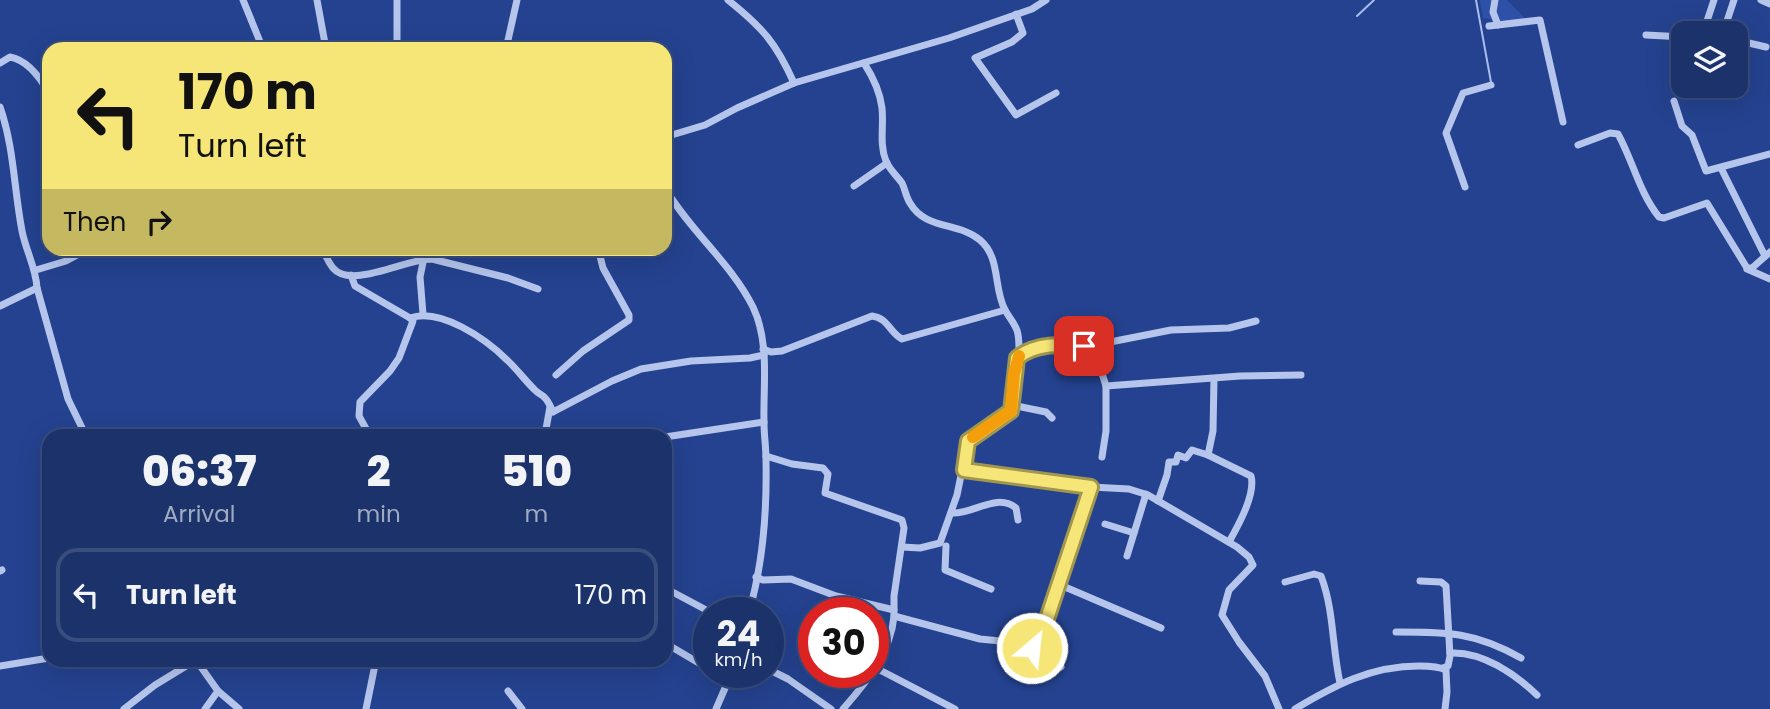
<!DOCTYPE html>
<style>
:root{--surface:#1b326b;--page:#243a71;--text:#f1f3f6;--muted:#a0aac1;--line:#394d7e}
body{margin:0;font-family:Poppins,sans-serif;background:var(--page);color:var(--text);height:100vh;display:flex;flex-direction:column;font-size:26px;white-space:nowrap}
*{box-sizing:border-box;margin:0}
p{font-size:23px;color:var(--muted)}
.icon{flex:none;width:38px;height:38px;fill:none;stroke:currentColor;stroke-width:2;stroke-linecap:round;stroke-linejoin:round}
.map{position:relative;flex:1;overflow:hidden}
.details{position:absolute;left:42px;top:429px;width:630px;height:238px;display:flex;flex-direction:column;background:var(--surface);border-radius:21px;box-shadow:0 7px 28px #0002,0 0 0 2px var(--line)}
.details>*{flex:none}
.banner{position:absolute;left:42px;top:42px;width:630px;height:214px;border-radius:21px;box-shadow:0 7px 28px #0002,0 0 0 2px var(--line);background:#f6e678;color:#111;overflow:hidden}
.buttons{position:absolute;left:1671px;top:21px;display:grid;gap:14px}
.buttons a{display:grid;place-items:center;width:77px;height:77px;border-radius:14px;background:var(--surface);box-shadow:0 7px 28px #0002,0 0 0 2px var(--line);font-size:35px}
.speed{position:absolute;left:693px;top:597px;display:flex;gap:14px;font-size:35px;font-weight:700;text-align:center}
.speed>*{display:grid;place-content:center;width:91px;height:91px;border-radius:50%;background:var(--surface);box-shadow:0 7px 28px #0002,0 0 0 2px var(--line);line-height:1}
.speed small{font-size:18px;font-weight:400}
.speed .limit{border:10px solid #d22;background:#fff;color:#111}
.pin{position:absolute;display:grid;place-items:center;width:60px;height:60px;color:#fff;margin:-30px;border-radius:14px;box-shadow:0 4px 10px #0006}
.me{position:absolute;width:77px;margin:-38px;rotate:28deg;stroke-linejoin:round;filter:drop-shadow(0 0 5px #0008)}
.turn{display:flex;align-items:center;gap:24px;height:147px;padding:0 21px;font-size:32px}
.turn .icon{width:91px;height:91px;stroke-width:2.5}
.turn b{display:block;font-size:49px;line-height:60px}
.then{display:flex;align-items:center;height:66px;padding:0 21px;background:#0003;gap:14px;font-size:26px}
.eta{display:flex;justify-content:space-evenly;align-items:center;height:119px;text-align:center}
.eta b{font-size:42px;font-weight:800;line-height:49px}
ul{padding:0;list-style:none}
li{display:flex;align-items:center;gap:21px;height:94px;margin:0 14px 10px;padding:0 7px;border:4px solid var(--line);border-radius:21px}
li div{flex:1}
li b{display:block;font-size:26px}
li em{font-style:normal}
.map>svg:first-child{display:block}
.green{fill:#2e51a7}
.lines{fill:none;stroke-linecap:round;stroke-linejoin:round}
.stream{stroke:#a9bdec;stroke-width:2}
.street{stroke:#b5c5ec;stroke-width:7}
.route-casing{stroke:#a0964e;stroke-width:18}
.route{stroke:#f6e678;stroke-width:12}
.slow{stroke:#f59e0b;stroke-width:12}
</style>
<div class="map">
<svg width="1770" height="709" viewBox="0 0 1770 709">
<rect width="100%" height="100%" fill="#24428f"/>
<polygon class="green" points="1480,0 1507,0 1524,17 1518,24 1483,18"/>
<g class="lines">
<g class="stream">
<polyline points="1476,0 1491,82"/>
<polyline points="1357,16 1374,0"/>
</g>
<g class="street">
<polyline points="243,0 263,49"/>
<polyline points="317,0 326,49"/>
<path d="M728,0C763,28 776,43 794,83"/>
<polyline points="1495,0 1493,12 1498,25"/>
<polyline points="1761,0 1770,4"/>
<polyline points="1016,14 1023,33 1012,42 975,58 1016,115 1056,93"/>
<polyline points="1489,26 1540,20 1563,122"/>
<polyline points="1710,33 1707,21 1714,0"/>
<polyline points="1723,33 1734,0"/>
<polyline points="1646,35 1684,37"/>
<polyline points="397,40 397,0"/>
<polyline points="1736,40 1766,47"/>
<polyline points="506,49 517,0"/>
<path d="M0,63L10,57C27,60 41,79 49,93"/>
<path d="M864,63C873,77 880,91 882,108C884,125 879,144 886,161C889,169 897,176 902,183C905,189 906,197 910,203C925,230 959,222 980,240C1001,258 993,287 1005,310C1015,327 1019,326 1019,349H1027L1017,358L1011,410L968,441L957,495L940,543L920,548L902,547"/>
<polyline points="1674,101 1682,126 1692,135 1706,171 1770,154"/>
<path d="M0,107C14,147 14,189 22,231C26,251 36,268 37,288L68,399L86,436"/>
<polyline points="665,137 705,125 737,108 794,83 949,38 1032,9 1046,0"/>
<path d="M1578,145L1610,133L1618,134C1633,161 1639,192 1659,217L1664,218L1707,203L1747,268H1752L1770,252"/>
<polyline points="1721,168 1765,256"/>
<polyline points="854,186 887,163"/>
<polyline points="1465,187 1446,133 1463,93 1491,85"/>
<path d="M665,188C690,231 731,263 753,307C770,343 763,384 764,423C764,435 766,447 766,460C767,510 763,564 749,612"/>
<path d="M322,248C325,254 328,262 333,268C351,290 408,258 432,259L508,278L538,289"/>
<polyline points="1747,269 1770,279"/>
<polyline points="36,270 66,261 90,248"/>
<polyline points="351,275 355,286 410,318 413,321 399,358 390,371 360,402 359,416 370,436"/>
<polyline points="0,306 37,288"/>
<polyline points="423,314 420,277 426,248"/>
<path d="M410,318C440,307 486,339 507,360C517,369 527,383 536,391C539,394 543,395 545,398C549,402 551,408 553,412L612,381L641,369L691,361L750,358L764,355"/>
<polyline points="1093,346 1106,386 1106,431 1102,457"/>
<path d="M763,349L771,352L782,351L872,316C888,318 890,333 902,339L1005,310"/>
<polyline points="1027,349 1067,344 1090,346 1171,330 1229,328 1256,321"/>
<polyline points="556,375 583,351 629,320 629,315 603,268 598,248"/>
<polyline points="1106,386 1240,376 1301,375"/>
<polyline points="1012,405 1046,412 1052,418"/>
<polyline points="550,407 546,429 550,436"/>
<polyline points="665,437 764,422"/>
<polyline points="1208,455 1213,431 1214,379"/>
<polyline points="766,456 792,464 823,468 828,474 825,493 902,520 904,528 894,596 894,616"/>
<polyline points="964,470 1091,487 1129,489 1148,495 1237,547 1249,557 1253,565 1229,590 1222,615 1239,642 1265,676 1279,709"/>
<path d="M1158,501L1167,475L1169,462H1176L1178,455L1186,458L1192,450L1208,455L1251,476C1256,494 1238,526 1229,542"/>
<path d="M951,513C973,515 996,492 1016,508L1018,520"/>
<polyline points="1105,524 1134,533"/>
<polyline points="946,546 945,570 991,589"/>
<polyline points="1127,556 1146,494"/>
<polyline points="0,571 2,570"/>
<polyline points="756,577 763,580 791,579 836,596 894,610"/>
<polyline points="1420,581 1441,582 1446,586 1450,656 1448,666 1443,668"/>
<path d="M1285,582L1314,574L1321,576C1334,610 1332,647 1340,683"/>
<polyline points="1058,584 1161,628"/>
<polyline points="665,588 710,612"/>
<path d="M1396,632C1448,632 1475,632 1521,658"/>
<polyline points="665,643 709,669"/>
<polyline points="1034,650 1046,622 1091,487"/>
<path d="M1450,653C1482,651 1515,674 1537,695"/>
<polyline points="196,660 218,691 239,709"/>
<polyline points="0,666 49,658"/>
<polyline points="876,668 955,709"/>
<polyline points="768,669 788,679 831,709"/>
<polyline points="714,672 729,680"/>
<polyline points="508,691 522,709"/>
<polyline points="124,709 155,685 196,660"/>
<polyline points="205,709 218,691"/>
<polyline points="366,709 376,660"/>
<polyline points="716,709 732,672"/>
<path d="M843,709C866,683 891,652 894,616L980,639L1020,643L1032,648L1038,655L1061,667"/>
<path d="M1295,709C1335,685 1371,666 1419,666C1428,666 1438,666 1446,670L1447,692L1445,709"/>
</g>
</g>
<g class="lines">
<g class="route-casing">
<path id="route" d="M1032,648L1034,650L1046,622L1091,487L964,470L968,441L1011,411L1017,358C1035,343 1062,344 1084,346"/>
</g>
<use href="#route" class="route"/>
<polyline class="slow" points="973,437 1011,411 1014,374 1019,356"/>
</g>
</svg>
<div class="buttons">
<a><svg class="icon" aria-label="layers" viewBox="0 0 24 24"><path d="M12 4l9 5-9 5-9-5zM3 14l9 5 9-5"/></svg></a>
</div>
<div class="speed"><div>24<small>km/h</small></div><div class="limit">30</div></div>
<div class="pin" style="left:1084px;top:346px;background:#d93025"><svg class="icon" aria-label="arrive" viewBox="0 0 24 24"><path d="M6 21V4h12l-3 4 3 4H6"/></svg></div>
<svg class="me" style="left:1032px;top:648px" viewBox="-20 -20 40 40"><circle r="17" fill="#f6e678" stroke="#fff" stroke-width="3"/><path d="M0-11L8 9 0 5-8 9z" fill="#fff"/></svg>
<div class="banner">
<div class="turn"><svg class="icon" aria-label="left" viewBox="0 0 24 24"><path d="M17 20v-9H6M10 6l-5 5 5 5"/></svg><div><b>170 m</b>Turn left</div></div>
<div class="then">Then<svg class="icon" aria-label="right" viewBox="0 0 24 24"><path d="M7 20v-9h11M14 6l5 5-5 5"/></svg></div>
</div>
<section class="details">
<div class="eta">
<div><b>06:37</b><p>Arrival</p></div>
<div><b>2</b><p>min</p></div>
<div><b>510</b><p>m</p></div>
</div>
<ul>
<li><svg class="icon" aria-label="left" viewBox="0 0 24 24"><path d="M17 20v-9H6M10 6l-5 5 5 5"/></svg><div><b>Turn left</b></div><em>170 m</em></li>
</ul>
</section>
</div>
